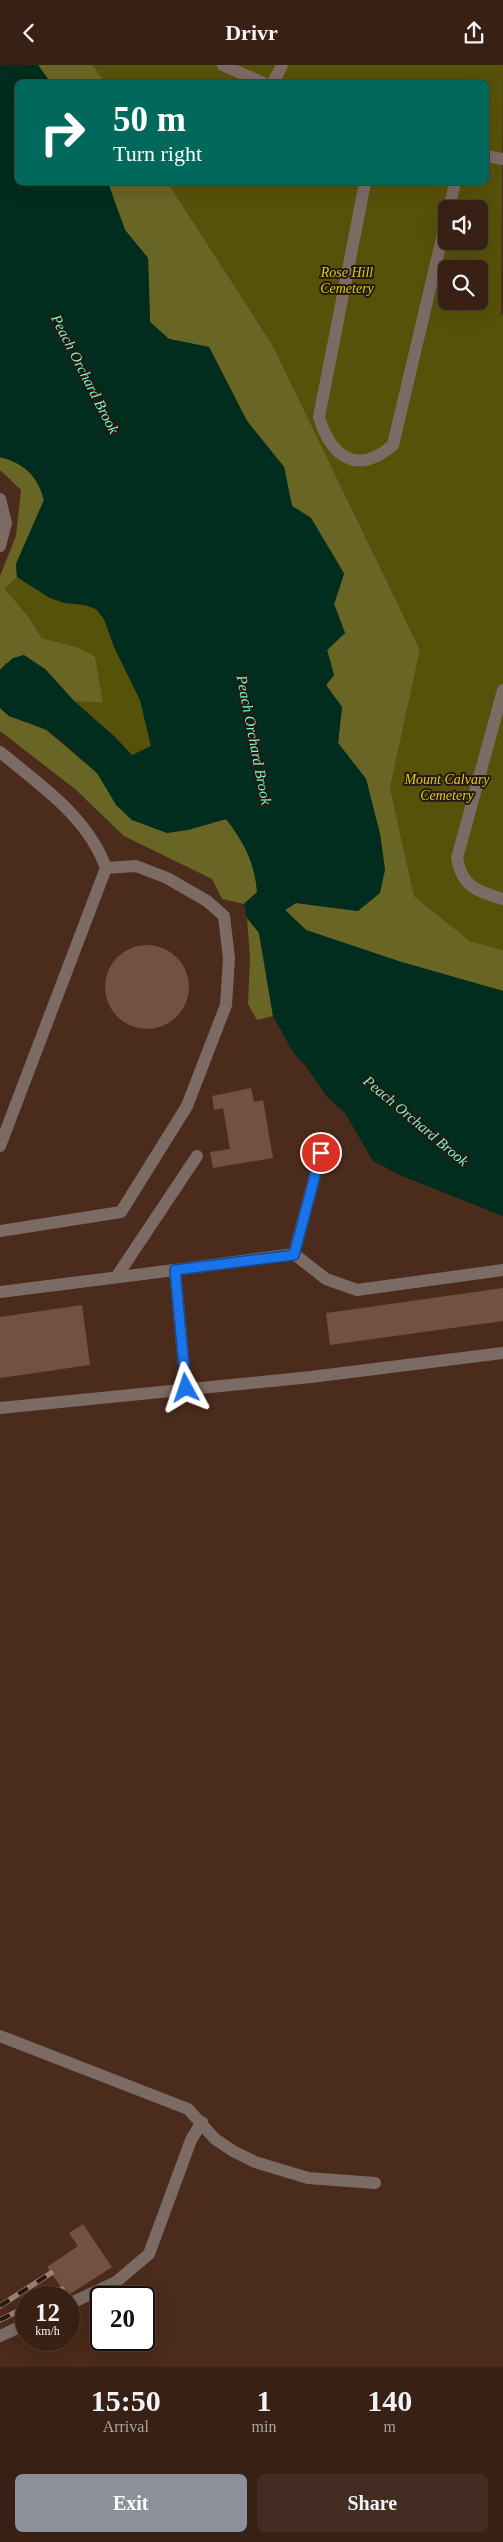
<!DOCTYPE html>
<style>
:root{--surface:#382014;--page:#432d22;--text:#f1f3f6;--muted:#aba3a0;--line:#523e34;--accent:#8c9099}
body{margin:0;font-family:"Times New Roman",serif;background:var(--page);color:var(--text);height:100vh;display:flex;flex-direction:column;font-size:19px;white-space:nowrap}
*{box-sizing:border-box;margin:0}
p{font-size:16px;color:var(--muted)}
.icon{flex:none;width:28px;height:28px;fill:none;stroke:currentColor;stroke-width:2;stroke-linecap:round;stroke-linejoin:round}
.map{position:relative;height:2302px;overflow:hidden}
.sheet{display:flex;flex-direction:column;background:var(--surface);flex:1}
.sheet>*{flex:none}
.hud{position:absolute;left:15px;top:15px;width:474px;height:105px;border-radius:8px;box-shadow:0 5px 20px #0002,0 0 0 1px var(--line);background:#00695c;color:#fff;overflow:hidden}
.fabs{position:absolute;left:438px;top:135px;display:grid;gap:10px}
.fabs a{display:grid;place-items:center;width:50px;height:50px;border-radius:8px;background:var(--surface);box-shadow:0 5px 20px #0002,0 0 0 1px var(--line);font-size:25px}
.speed{position:absolute;left:15px;top:2221px;display:flex;gap:10px;font-size:25px;font-weight:700;text-align:center}
.speed>*{display:grid;place-content:center;width:65px;height:65px;border-radius:50%;background:var(--surface);box-shadow:0 5px 20px #0002,0 0 0 1px var(--line);line-height:1}
.speed small{font-size:12px;font-weight:400}
.speed .limit{border:2px solid #111;border-radius:8px;background:#fff;color:#111}
.pin{position:absolute;display:grid;place-items:center;width:42px;height:42px;color:#fff;margin:-21px;border:2px solid #fff;border-radius:50%;box-shadow:0 1px 5px #0007}
.me{position:absolute;width:55px;margin:-28px;rotate:355deg;stroke-linejoin:round;filter:drop-shadow(0 0 4px #0008)}
.turn{display:flex;align-items:center;gap:18px;height:105px;padding:0 15px;font-size:22px}
.turn .icon{width:65px;height:65px;stroke-width:2.5}
.turn b{display:block;font-size:35px;line-height:42px}
.eta{display:flex;justify-content:space-evenly;align-items:center;height:85px;text-align:center}
.eta b{font-size:30px;font-weight:800;line-height:35px}
.action{display:flex;gap:10px;margin-top:auto;padding:10px 15px}
.action a{flex:1;height:58px;border-radius:8px;background:var(--accent);color:#fff;font-size:20px;font-weight:800;line-height:58px;text-align:center}
.action a+a{background:var(--page);color:var(--text)}
header{display:flex;justify-content:space-between;align-items:center;height:65px;padding:0 15px;background:var(--surface);font-size:22px;font-weight:800}
.map>svg:first-child{display:block}
.green{fill:#575209;fill-rule:evenodd}
.forest{fill:#696524}
.water{fill:#002d1e}
.building{fill:#745040}
.lines{fill:none;stroke-linecap:round;stroke-linejoin:round}
.minor{stroke:#7c6b64;stroke-width:12}
.rail-casing{stroke:#9b8174;stroke-width:5.5}
.rail{stroke:#271811;stroke-width:4;stroke-dasharray:11;stroke-linecap:butt}
.route-casing{stroke:#114b97;stroke-width:12}
.route{stroke:#1a73e8;stroke-width:9}
.labels{text-anchor:middle;dominant-baseline:central;stroke-width:4;stroke-linejoin:round;paint-order:stroke}
.park-label{font-size:14px;font-style:italic;fill:#d8cd18;stroke:#271811}
.water-label{font-size:15px;font-style:italic;fill:#76fbc9;stroke:#271811}
</style>
<header><svg class="icon" aria-label="back" viewBox="0 0 24 24"><path d="M15 5l-7 7 7 7"/></svg>Drivr<svg class="icon" aria-label="share" viewBox="0 0 24 24"><path d="M12 15V3M7 8l5-5 5 5M5 13v7h14v-7"/></svg></header>
<div class="map">
<svg width="503" height="2302" viewBox="0 0 503 2302">
<rect width="100%" height="100%" fill="#4b2b1b"/>
<g class="green">
<path d="M93,0H503L501,251L503,247V885L470,876L414,831L390,723L420,585L273,281L168,118H486V18H104ZM446,144H479V176H446ZM446,204H479V236H446Z"/>
<polygon points="17,512 50,533 65,538 85,540 96,544 104,554 115,584 140,635 151,681 132,691 115,672 74,636 103,638 95,591 77,582 42,573 28,551 5,524"/>
</g>
<g class="forest">
<polygon points="38,0 93,0 104,17 50,17"/>
<polygon points="108,118 168,118 273,281 420,585 390,723 414,831 470,876 503,885 503,926 398,896 306,865 285,845 296,838 358,846 385,805 380,769 366,714 338,678 342,642 326,620 334,610 327,585 345,568 334,539 344,508 311,453 292,441 284,402 247,356 209,282 169,274 150,257 148,193 125,165"/>
<path d="M0,392C24,398 38,411 44,435L16,499L17,512L5,524L28,551L42,573L77,582L95,591L103,638L74,636L45,604L6,598L0,605V511L16,471L21,425L0,405Z"/>
<path d="M0,643L9,651L46,665L97,708L209,759L226,754C244,777 255,798 257,827L244,839L222,834L212,814L124,771L75,724L0,666Z"/>
<polygon points="247,853 259,868 273,951 257,955 248,939 250,893"/>
</g>
<path class="water" d="M0,0H38L50,17L18,18V118H108L125,165L148,193L150,257L169,274L209,282L247,356L284,402L292,441L311,453L344,509L334,539L345,568L327,585L334,610L326,620L342,642L338,678L366,714L380,769L385,805L380,828L358,846L296,838L285,845L306,865L398,896L503,926V1151L402,1111L373,1096L345,1048L327,1032L305,1000L293,987L273,951L259,868L247,853L244,839L257,827C255,798 244,777 226,754L188,765L167,768L132,755L116,740L97,708L63,678L46,664L9,651L0,643V605L13,593L24,590L45,604L74,636L115,672L132,690L151,681L140,635L115,584L104,554L96,544L85,540L65,538L50,533L17,512L16,499L44,435C38,411 24,398 0,392Z"/>
<g class="building">
<circle cx="147" cy="922" r="42"/>
<polygon points="251,1023 254,1037 263,1035 273,1093 213,1103 210,1087 230,1084 223,1043 214,1045 212,1031"/>
<polygon points="503,1223 503,1256 330,1280 326,1248"/>
<polygon points="82,1240 90,1300 0,1313 0,1252"/>
<polygon points="83,2159 112,2202 67,2231 47,2202 78,2181 69,2168"/>
</g>
<g class="lines">
<g class="minor">
<polyline points="223,0 263,18"/>
<polyline points="273,18 282,0"/>
<polyline points="486,91 503,94"/>
<path d="M365,118L319,352C331,392 357,411 393,380L446,156"/>
<polyline points="449,144 455,118"/>
<polyline points="0,434 6,458 0,481"/>
<path d="M503,625L457,793C462,822 477,826 503,834"/>
<path d="M0,687C40,720 88,752 106,803L0,1081"/>
<polyline points="0,1166 121,1147 187,1041 226,940 229,893 224,851 207,836 167,813 136,801 106,803"/>
<polyline points="294,1189 321,1088"/>
<polyline points="117,1211 197,1091"/>
<polyline points="0,1227 175,1205"/>
<polyline points="186,1323 175,1205 294,1189 326,1214 357,1225 503,1205"/>
<polyline points="0,1343 311,1312 503,1288"/>
<polyline points="0,1971 188,2044 215,2074 233,2086 255,2097 308,2113 375,2118"/>
<polyline points="69,2239 116,2217 149,2189 191,2075 202,2057"/>
<polyline points="0,2271 26,2259"/>
</g>
<g class="rail-casing">
<g id="rail">
<polyline points="46,2232 62,2224"/>
<polyline points="0,2241 51,2208"/>
<polyline points="0,2255 26,2242"/>
</g>
</g>
<use href="#rail" class="rail"/>
</g>
<g class="lines">
<g class="route-casing">
<polyline id="route" points="186,1323 175,1205 294,1190 321,1088"/>
</g>
<use href="#route" class="route"/>
</g>
<g class="labels">
<g class="park-label">
<text x="347" y="207">Rose Hill<tspan x="347" dy="16">Cemetery</tspan></text>
<text x="447" y="714">Mount Calvary<tspan x="447" dy="16">Cemetery</tspan></text>
</g>
<g class="water-label">
<text transform="translate(85 309) rotate(63)">Peach Orchard Brook</text>
<text transform="translate(254 675) rotate(79)">Peach Orchard Brook</text>
<text transform="translate(416 1056) rotate(40)">Peach Orchard Brook</text>
</g>
</g>
</svg>
<div class="fabs">
<a><svg class="icon" aria-label="sound" viewBox="0 0 24 24"><path d="M4 9h4l5-4v14l-5-4H4zM17 9q2 3 0 6"/></svg></a>
<a><svg class="icon" aria-label="search" viewBox="0 0 24 24"><circle cx="10" cy="10" r="6"/><path d="M15 15l6 6"/></svg></a>
</div>
<div class="speed"><div>12<small>km/h</small></div><div class="limit">20</div></div>
<div class="pin" style="left:321px;top:1088px;background:#d93025"><svg class="icon" aria-label="arrive" viewBox="0 0 24 24"><path d="M6 21V4h12l-3 4 3 4H6"/></svg></div>
<svg class="me" style="left:186px;top:1323px" viewBox="-20 -20 40 40"><path d="M0-17L14 15 0 8-14 15z" fill="#1a73e8" stroke="#fff" stroke-width="4"/></svg>
<div class="hud">
<div class="turn"><svg class="icon" aria-label="right" viewBox="0 0 24 24"><path d="M7 20v-9h11M14 6l5 5-5 5"/></svg><div><b>50 m</b>Turn right</div></div>
</div>
</div>
<section class="sheet">
<div class="eta">
<div><b>15:50</b><p>Arrival</p></div>
<div><b>1</b><p>min</p></div>
<div><b>140</b><p>m</p></div>
</div>
<div class="action"><a>Exit</a><a>Share</a></div>
</section>
